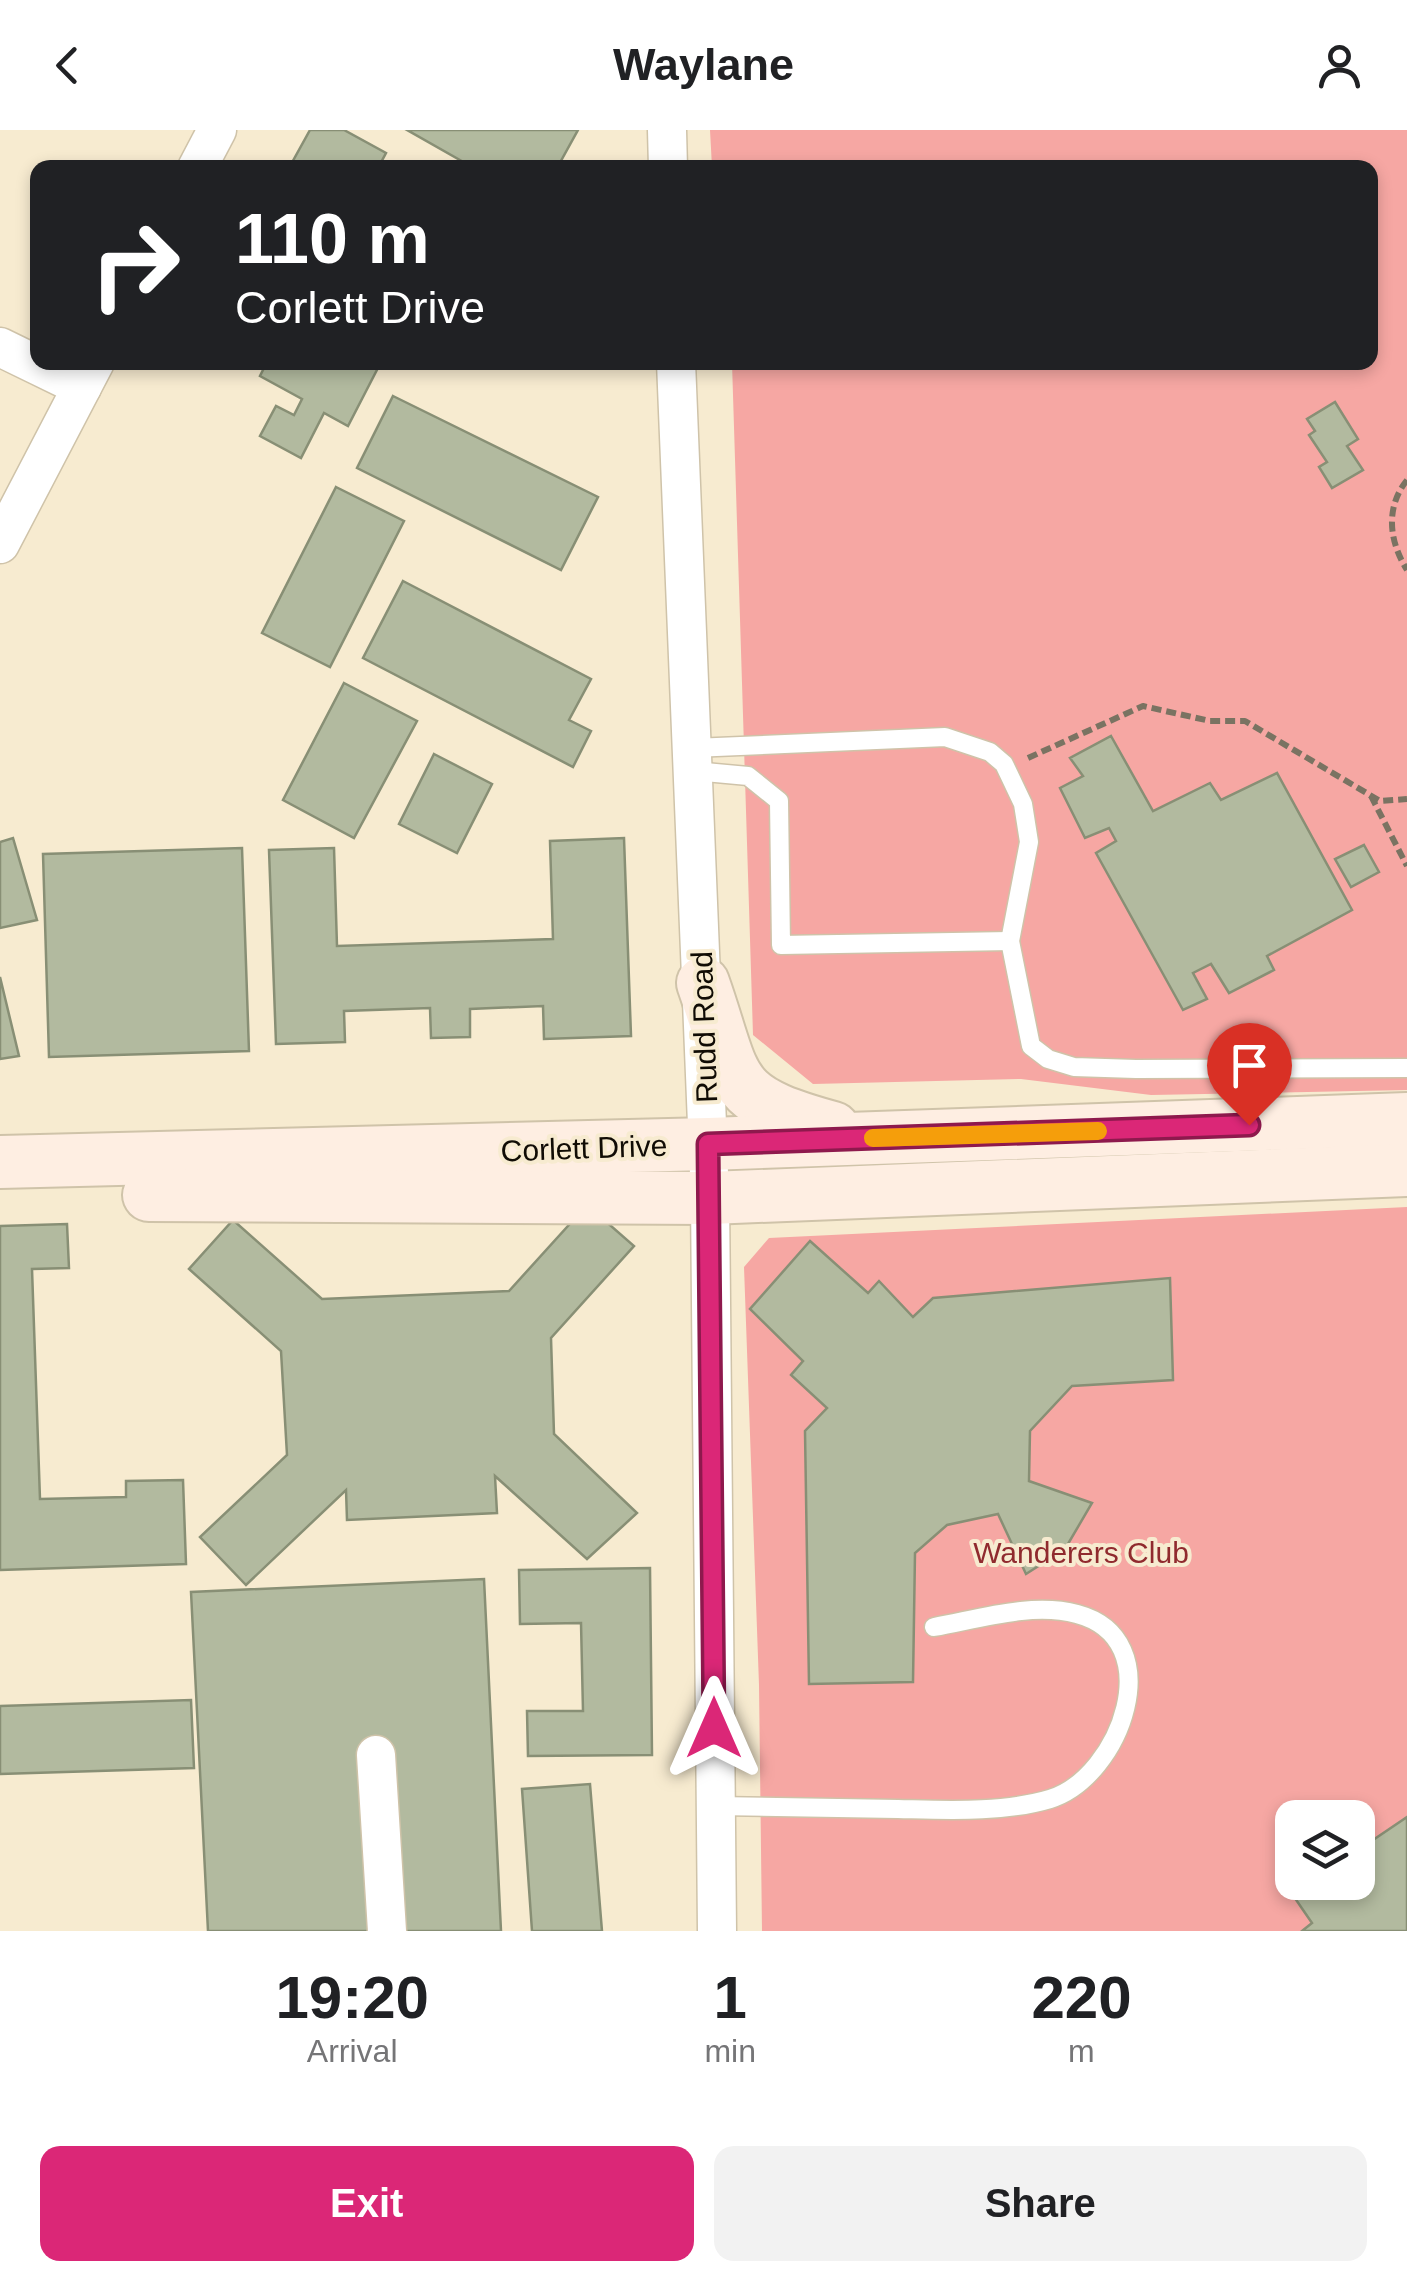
<!DOCTYPE html>
<style>
:root{--surface:#fff;--page:#f2f2f2;--text:#202124;--muted:#757577;--accent:#db2777}
body{margin:0;font-family:Arial,sans-serif;background:var(--page);color:var(--text);height:100vh;display:flex;flex-direction:column;font-size:38px;white-space:nowrap}
*{box-sizing:border-box;margin:0}
p{font-size:32px;color:var(--muted)}
.icon{flex:none;width:55px;height:55px;fill:none;stroke:currentColor;stroke-width:2;stroke-linecap:round;stroke-linejoin:round}
.map{position:relative;height:1801px;overflow:hidden}
.side{display:flex;flex-direction:column;background:var(--surface);flex:1}
.side>*{flex:none}
.hud{position:absolute;left:30px;top:30px;width:1348px;height:210px;border-radius:20px;box-shadow:0 5px 15px #0003;background:#202124;color:#fff;overflow:hidden}
.tools{position:absolute;left:1275px;top:1670px;display:grid;gap:20px}
.tools a{display:grid;place-items:center;width:100px;height:100px;border-radius:20px;background:var(--surface);box-shadow:0 5px 15px #0003;font-size:50px}
.pin{position:absolute;display:grid;place-items:center;width:85px;height:85px;color:#fff;margin:-102px -42px;border-radius:50% 50% 50% 0;rotate:-45deg;box-shadow:0 0 10px #0007}
.pin .icon{rotate:45deg}
.me{position:absolute;width:110px;margin:-55px;rotate:0deg;stroke-linejoin:round;filter:drop-shadow(0 0 8px #0008)}
.turn{display:flex;align-items:center;gap:35px;height:210px;padding:0 40px;font-size:45px}
.turn .icon{width:130px;height:130px;stroke-width:2.5}
.turn b{display:block;font-size:70px;line-height:85px}
.eta{display:flex;justify-content:space-evenly;align-items:center;height:170px;text-align:center}
.eta b{font-size:60px;font-weight:700;line-height:70px}
.cta{display:flex;gap:20px;margin-top:auto;padding:20px 40px}
.cta a{flex:1;height:115px;border-radius:20px;background:var(--accent);color:#fff;font-size:40px;font-weight:700;line-height:115px;text-align:center}
.cta a+a{background:var(--page);color:var(--text)}
header{display:flex;justify-content:space-between;align-items:center;height:130px;padding:0 40px;background:var(--surface);font-size:45px;font-weight:700}
.map>svg:first-child{display:block}
.green{fill:#f6a7a3;fill-rule:evenodd}
.building{fill:#b2ba9f;stroke:#888f75;stroke-width:2.5}
.lines{fill:none;stroke-linecap:round;stroke-linejoin:round}
.lane-casing{stroke:#cfc3a9;stroke-width:21}
.street-casing{stroke:#cfc3a9;stroke-width:41}
.secondary-casing{stroke:#cfc3a9;stroke-width:56}
.path{stroke:#7a7362;stroke-width:6;stroke-dasharray:10 5;stroke-linecap:butt}
.lane{stroke:#fff;stroke-width:18}
.street{stroke:#fff;stroke-width:38}
.secondary{stroke:#feeee2;stroke-width:52}
.route-casing{stroke:#8e194d;stroke-width:25}
.route{stroke:#db2777;stroke-width:18}
.slow{stroke:#f59e0b;stroke-width:18}
.labels{text-anchor:middle;dominant-baseline:central;stroke-width:8;stroke-linejoin:round;paint-order:stroke}
.street-label{font-size:30px;fill:#100c04;stroke:#f7ebd0}
.park-label{font-size:30px;fill:#902a2e;stroke:#f7ebd0}
</style>
<header><svg class="icon" aria-label="back" viewBox="0 0 24 24"><path d="M15 5l-7 7 7 7"/></svg>Waylane<svg class="icon" aria-label="person" viewBox="0 0 24 24"><circle cx="12" cy="8" r="4"/><path d="M4 21q1-7 8-7t8 7"/></svg></header>
<div class="map">
<svg width="1407" height="1801" viewBox="0 0 1407 1801">
<rect width="100%" height="100%" fill="#f7ebd0"/>
<g class="green">
<polygon points="710,0 1407,0 1407,960 1151,965 1021,949 813,954 753,905 732,233 1370,232 1370,38 712,37"/>
<path d="M1407,1077V1801H762L759,1555L744,1137L769,1108ZM1292,1688H1358V1752H1292Z"/>
</g>
<g class="building">
<polygon points="310,0 344,0 386,23 378,38 289,38"/>
<polygon points="407,0 578,0 557,38 474,38"/>
<polygon points="267,232 381,232 348,296 324,283 301,328 260,306 276,276 294,285 302,269 260,246"/>
<polygon points="393,266 598,367 561,440 357,338"/>
<polygon points="1335,272 1358,309 1347,316 1363,340 1332,358 1319,337 1327,332 1309,305 1315,301 1307,289"/>
<polygon points="336,357 404,391 330,537 262,503"/>
<polygon points="403,451 591,549 569,590 591,601 573,637 363,528"/>
<polygon points="344,553 417,591 354,708 283,670"/>
<polygon points="1111,606 1153,681 1210,653 1221,670 1277,643 1352,780 1267,826 1274,840 1229,863 1211,834 1193,843 1207,869 1183,880 1096,723 1116,711 1109,698 1085,708 1060,658 1083,646 1070,628"/>
<polygon points="434,624 492,654 457,723 399,694"/>
<polygon points="13,708 37,790 0,798 0,712"/>
<polygon points="624,708 631,906 544,909 543,876 470,879 470,907 431,908 430,878 344,881 345,912 276,914 269,720 334,718 337,816 553,809 550,711"/>
<polygon points="1364,715 1379,742 1351,757 1335,729"/>
<polygon points="242,718 249,921 49,927 43,724"/>
<polygon points="0,847 19,926 0,929"/>
<polygon points="587,1075 634,1116 551,1208 554,1304 637,1383 587,1429 495,1346 497,1383 347,1390 346,1360 246,1455 200,1407 287,1325 281,1221 189,1139 233,1090 322,1169 509,1161"/>
<polygon points="67,1094 69,1138 32,1139 40,1369 126,1367 126,1351 183,1350 186,1434 0,1440 0,1096"/>
<polygon points="810,1111 868,1163 879,1151 913,1187 933,1168 1170,1148 1173,1250 1072,1256 1030,1301 1029,1351 1092,1373 1065,1419 1026,1444 998,1384 947,1395 915,1423 913,1552 809,1554 805,1301 827,1278 791,1245 803,1231 750,1179"/>
<polygon points="650,1438 652,1625 528,1626 527,1581 583,1581 581,1493 520,1494 519,1440"/>
<polygon points="484,1449 501,1801 208,1801 191,1462"/>
<polygon points="191,1570 194,1638 0,1644 0,1576"/>
<polygon points="590,1654 602,1801 532,1801 522,1659"/>
<polygon points="1407,1687 1407,1801 1302,1801 1312,1793 1288,1758 1297,1752 1358,1752 1358,1694 1370,1712"/>
</g>
<g class="lines">
<g class="lane-casing">
<g id="lane">
<polyline points="693,618 945,607 990,622 1004,634 1023,674 1029,712 1010,811 1031,916 1048,929 1074,937 1136,939 1407,938"/>
<polyline points="694,641 748,646 779,671 781,815 1010,811"/>
<path d="M715,1676C776,1677 837,1678 898,1679C946,1680 1003,1683 1050,1669C1121,1647 1171,1509 1077,1484C1032,1472 979,1489 934,1497"/>
</g>
</g>
<g class="street-casing">
<g id="street">
<polyline points="667,0 668,38"/>
<polyline points="197,38 217,0"/>
<polyline points="0,217 82,257"/>
<polyline points="676,232 710,1068 717,1801"/>
<polyline points="0,414 95,232"/>
<polyline points="376,1625 387,1801"/>
</g>
</g>
<g class="secondary-casing">
<g id="secondary">
<path d="M703,853C738,952 722,968 833,998"/>
<polyline points="0,1032 709,1014 1407,989"/>
<polyline points="149,1065 710,1068 1407,1040"/>
</g>
</g>
<g class="path">
<path d="M1407,350C1385,378 1389,411 1407,440"/>
<polyline points="1028,628 1143,576 1210,591 1245,591 1380,671 1407,669"/>
<polyline points="1371,666 1407,736"/>
</g>
<use href="#lane" class="lane"/>
<use href="#street" class="street"/>
<use href="#secondary" class="secondary"/>
</g>
<g class="lines">
<g class="route-casing">
<polyline id="route" points="714,1598 708,1014 1249,995"/>
</g>
<use href="#route" class="route"/>
<polyline class="slow" points="873,1008 1098,1001"/>
</g>
<g class="labels">
<g class="street-label">
<text transform="translate(704 897) rotate(-92)">Rudd Road</text>
<text transform="translate(584 1018) rotate(-2)">Corlett Drive</text>
</g>
<g class="park-label">
<text x="1081" y="1422">Wanderers Club</text>
</g>
</g>
</svg>
<div class="tools">
<a><svg class="icon" aria-label="layers" viewBox="0 0 24 24"><path d="M12 4l9 5-9 5-9-5zM3 14l9 5 9-5"/></svg></a>
</div>
<div class="pin" style="left:1249px;top:995px;background:#d93025"><svg class="icon" aria-label="arrive" viewBox="0 0 24 24"><path d="M6 21V4h12l-3 4 3 4H6"/></svg></div>
<svg class="me" style="left:714px;top:1598px" viewBox="-20 -20 40 40"><path d="M0-17L14 15 0 8-14 15z" fill="#db2777" stroke="#fff" stroke-width="4"/></svg>
<div class="hud">
<div class="turn"><svg class="icon" aria-label="right" viewBox="0 0 24 24"><path d="M7 20v-9h11M14 6l5 5-5 5"/></svg><div><b>110 m</b>Corlett Drive</div></div>
</div>
</div>
<section class="side">
<div class="eta">
<div><b>19:20</b><p>Arrival</p></div>
<div><b>1</b><p>min</p></div>
<div><b>220</b><p>m</p></div>
</div>
<div class="cta"><a>Exit</a><a>Share</a></div>
</section>
